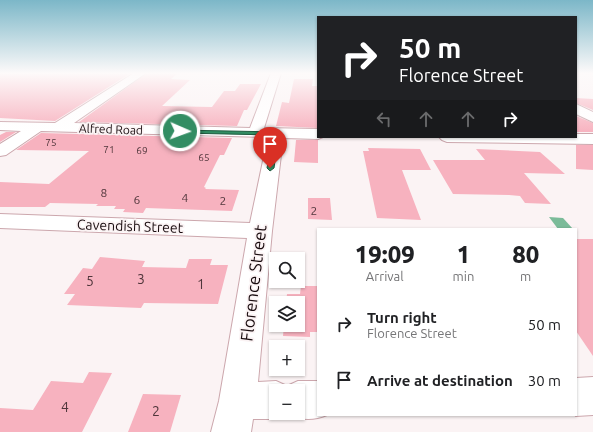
<!DOCTYPE html>
<meta charset="utf-8">
<style>
:root{--surface:#fff;--page:#f6f6f6;--text:#202124;--muted:#757577}
body{margin:0;font-family:Ubuntu,sans-serif;background:var(--page);color:var(--text);height:100vh;display:flex;flex-direction:column;font-size:15px;white-space:nowrap}
*{box-sizing:border-box;margin:0}
p{font-size:13px;color:var(--muted)}
.icon{flex:none;width:22px;height:22px;fill:none;stroke:currentColor;stroke-width:2;stroke-linecap:round;stroke-linejoin:round}
.map{position:relative;flex:1;overflow:hidden}
.panel{position:absolute;left:317px;top:228px;width:260px;height:188px;display:flex;flex-direction:column;background:var(--surface);border-radius:0px;box-shadow:0 1px 3px #0004}
.panel>*{flex:none}
.guide{position:absolute;left:317px;top:16px;width:260px;height:122px;border-radius:0px;box-shadow:0 1px 3px #0004;background:#202124;color:#fff;overflow:hidden}
.controls{position:absolute;left:269px;top:252px;display:grid;gap:8px}
.controls a{display:grid;place-items:center;width:36px;height:36px;border-radius:0px;background:var(--surface);box-shadow:0 1px 3px #0004;font-size:20px}
.pin{position:absolute;display:grid;place-items:center;width:34px;height:34px;color:#fff;margin:-41px -17px;border-radius:50% 50% 50% 0;rotate:-45deg;box-shadow:0 0 4px #0007}
.pin .icon{rotate:45deg}
.me{position:absolute;width:44px;margin:-22px;rotate:92deg;stroke-linejoin:round;filter:drop-shadow(0 0 3px #0008)}
.turn{display:flex;align-items:center;gap:14px;height:84px;padding:0 16px;font-size:18px}
.turn .icon{width:52px;height:52px;stroke-width:2.5}
.turn b{display:block;font-size:28px;line-height:34px}
.lanes{display:flex;align-items:center;height:38px;padding:0 16px;background:#0003;justify-content:center;gap:20px;direction:ltr}
.lanes .off{opacity:.35}
.eta{display:flex;justify-content:space-evenly;align-items:center;height:68px;text-align:center}
.eta b{font-size:24px;font-weight:800;line-height:28px}
ul{padding:0;list-style:none}
li{display:flex;align-items:center;gap:12px;height:56px;padding:0 16px}
li div{flex:1}
li b{display:block;font-size:15px}
li em{font-style:normal}
.map>svg:first-child{display:block}
.water{fill:#7bbb99}
.building{fill:#f7b2bf}
.lines{fill:none;stroke-linecap:round;stroke-linejoin:round}
.minor-casing{stroke:#cca7ad;stroke-width:2}
.minor{fill:#fff;fill-rule:evenodd}
.route{fill:#328d63;stroke:#205c40}
.labels{text-anchor:middle;dominant-baseline:central;stroke-width:3.5;stroke-linejoin:round;paint-order:stroke}
.far-number-label{font-size:10px;fill:#50363b}
.far-street-label{font-size:12px;fill:#190c0f;stroke:#fbf3f4}
.number-label{font-size:12px;fill:#50363b}
.street-label{font-size:14px;fill:#190c0f;stroke:#fbf3f4}
.near-number-label{font-size:14px;fill:#50363b}
.near-street-label{font-size:17px;fill:#190c0f;stroke:#fbf3f4}
</style>
<div class="map">
<svg width="593" height="432" viewBox="0 0 593 432">
<rect width="100%" height="100%" fill="#fbf3f4"/>
<polygon class="water" points="549,217 563,218 573,229 558,229"/>
<g class="building">
<polygon points="0,73 131,73 55,121 0,118"/>
<polygon points="147,73 178,73 171,79 190,80 162,106 212,107 224,91 235,91 240,84 261,84 247,110 244,110 237,126 79,122"/>
<polygon points="294,79 313,79 312,86 317,86 318,128 276,126 282,102 289,103"/>
<polygon points="576,98 593,99 593,110 576,103"/>
<polygon points="576,116 593,123 593,132 576,132"/>
<polygon points="6,132 16,132 0,142 0,135"/>
<polygon points="41,133 232,138 224,155 220,155 204,187 206,188 205,189 239,190 232,211 146,208 143,213 123,212 125,209 114,209 116,206 96,206 98,204 50,203 45,207 0,207 0,182 49,184 89,151 16,150"/>
<polygon points="296,140 318,140 318,163 294,162"/>
<polygon points="576,145 593,145 593,170 576,169"/>
<polygon points="368,148 420,149 431,170 402,170 421,220 377,218 363,151 369,151"/>
<polygon points="476,149 540,152 565,174 524,173 551,204 525,203 520,196 509,195 453,194 433,160 485,160"/>
<polygon points="308,198 330,198 332,220 308,219"/>
<polygon points="576,239 593,239 593,356 576,331"/>
<polygon points="100,257 145,261 142,267 186,268 189,259 212,259 210,265 228,265 218,304 144,303 141,308 67,305 75,294 64,294 83,268 92,269"/>
<polygon points="301,286 318,286 318,332 310,332 310,337 283,336 284,325 298,325 298,303 286,303 287,294 300,294"/>
<polygon points="89,372 112,373 82,432 0,432 0,408 33,410 51,381 83,383"/>
<polygon points="143,394 181,395 170,432 128,432"/>
</g>
<g class="lines">
<g class="minor-casing">
<g id="minor">
<path d="M134,73H146L74,123L250,128L271,73H281L264,128L318,129V137H323L318,139L283,138L272,231L258,382L276,381L287,386L298,381H318V415H327C313,421 300,420 287,414L276,419H253L251,432H211L219,401L247,238L0,228V214L250,223L268,137L41,131L6,155L0,156V144L21,131L0,130V122L55,123ZM276,391H298V413H276Z"/>
<polygon points="576,104 593,112 593,122 576,114"/>
<polygon points="576,134 593,134 593,144 447,142 442,140 439,137 576,137"/>
<polygon points="593,377 593,415 576,416 575,415 576,415 576,378"/>
</g>
</g>
<use href="#minor" class="minor"/>
</g>
<linearGradient id="sky" x2="0" y2="1"><stop stop-color="#7cb7c8"/><stop offset="0.55" stop-color="#fdfafa"/><stop offset="1" stop-color="#fdfafa" stop-opacity="0"/></linearGradient>
<rect width="593" height="133" fill="url(#sky)"/>
<polygon class="route" points="178,130 279,132 274,168 270,171 267,168 273,135 180,133 177,131"/>
<g class="labels">
<g class="far-number-label">
<text x="51" y="142">75</text>
<text x="109" y="149">71</text>
<text x="142" y="150">69</text>
<text x="204" y="157">65</text>
</g>
<g class="far-street-label">
<text transform="translate(111 129) rotate(2)">Alfred Road</text>
</g>
<g class="number-label">
<text x="104" y="192">8</text>
<text x="185" y="197">4</text>
<text x="137" y="199">6</text>
<text x="223" y="200">2</text>
<text x="314" y="210">2</text>
</g>
<g class="street-label">
<text transform="translate(130 226) rotate(2)">Cavendish Street</text>
</g>
<g class="near-number-label">
<text x="141" y="279">3</text>
<text x="90" y="281">5</text>
<text x="201" y="284">1</text>
<text x="65" y="407">4</text>
<text x="156" y="411">2</text>
</g>
<g class="near-street-label">
<text transform="translate(253 283) rotate(-83)">Florence Street</text>
</g>
</g>
</svg>
<div class="controls">
<a><svg class="icon" aria-label="search" viewBox="0 0 24 24"><circle cx="10" cy="10" r="6"/><path d="M15 15l6 6"/></svg></a>
<a><svg class="icon" aria-label="layers" viewBox="0 0 24 24"><path d="M12 4l9 5-9 5-9-5zM3 14l9 5 9-5"/></svg></a>
<a>+</a>
<a>−</a>
</div>
<div class="pin" style="left:270px;top:168px;background:#d93025"><svg class="icon" aria-label="arrive" viewBox="0 0 24 24"><path d="M6 21V4h12l-3 4 3 4H6"/></svg></div>
<svg class="me" style="left:180px;top:131px" viewBox="-20 -20 40 40"><circle r="17" fill="#328d63" stroke="#fff" stroke-width="3"/><path d="M0-11L8 9 0 5-8 9z" fill="#fff"/></svg>
<div class="guide">
<div class="turn"><svg class="icon" aria-label="right" viewBox="0 0 24 24"><path d="M7 20v-9h11M14 6l5 5-5 5"/></svg><div><b>50 m</b>Florence Street</div></div>
<div class="lanes"><svg class="icon off" aria-label="left" viewBox="0 0 24 24"><path d="M17 20v-9H6M10 6l-5 5 5 5"/></svg><svg class="icon off" aria-label="ahead" viewBox="0 0 24 24"><path d="M12 20V5M6 11l6-6 6 6"/></svg><svg class="icon off" aria-label="ahead" viewBox="0 0 24 24"><path d="M12 20V5M6 11l6-6 6 6"/></svg><svg class="icon" aria-label="right" viewBox="0 0 24 24"><path d="M7 20v-9h11M14 6l5 5-5 5"/></svg></div>
</div>
<section class="panel">
<div class="eta">
<div><b>19:09</b><p>Arrival</p></div>
<div><b>1</b><p>min</p></div>
<div><b>80</b><p>m</p></div>
</div>
<ul>
<li><svg class="icon" aria-label="right" viewBox="0 0 24 24"><path d="M7 20v-9h11M14 6l5 5-5 5"/></svg><div><b>Turn right</b><p>Florence Street</p></div><em>50 m</em></li>
<li><svg class="icon" aria-label="arrive" viewBox="0 0 24 24"><path d="M6 21V4h12l-3 4 3 4H6"/></svg><div><b>Arrive at destination</b></div><em>30 m</em></li>
</ul>
</section>
</div>
